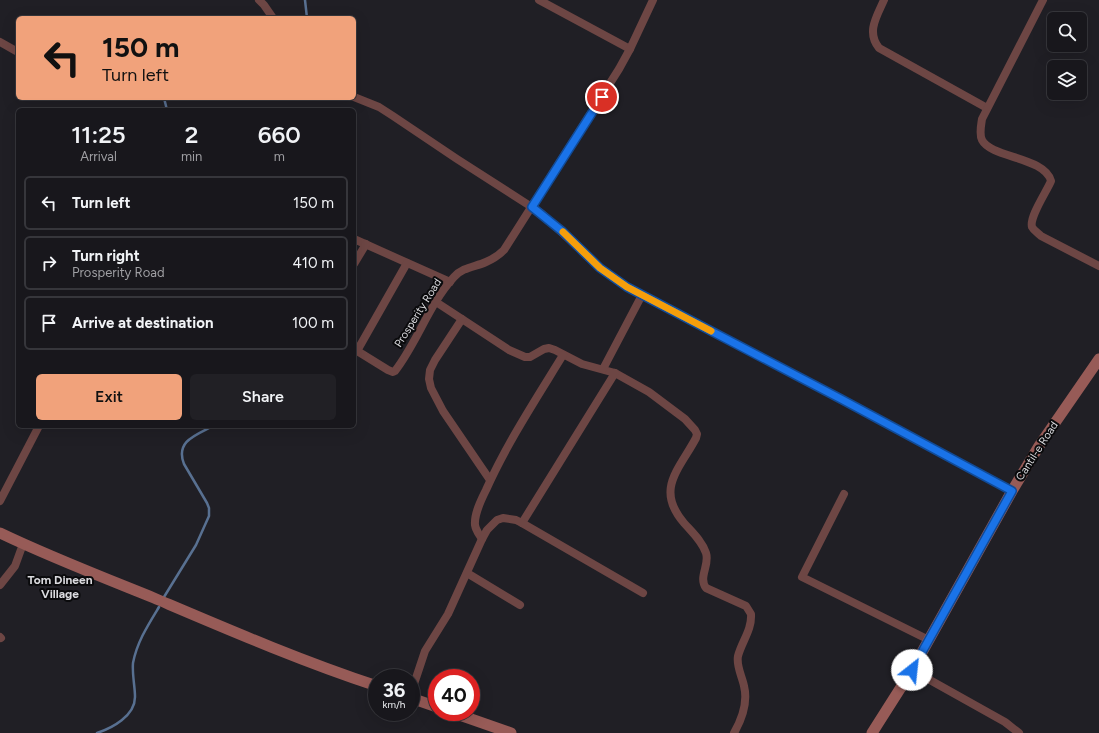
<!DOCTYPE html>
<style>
:root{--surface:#18171c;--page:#212025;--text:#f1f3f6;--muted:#9f9fa3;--line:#36363b;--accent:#f1a27b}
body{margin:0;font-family:Figtree,sans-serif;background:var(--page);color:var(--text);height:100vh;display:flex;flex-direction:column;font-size:15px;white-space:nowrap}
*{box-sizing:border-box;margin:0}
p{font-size:13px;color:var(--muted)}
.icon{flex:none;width:22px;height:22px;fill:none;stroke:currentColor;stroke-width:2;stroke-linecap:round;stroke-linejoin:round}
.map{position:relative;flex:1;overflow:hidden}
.drawer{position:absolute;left:16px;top:108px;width:340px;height:320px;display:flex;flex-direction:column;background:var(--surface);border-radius:6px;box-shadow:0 4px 16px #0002,0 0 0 1px var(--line)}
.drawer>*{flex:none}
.banner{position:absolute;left:16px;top:16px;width:340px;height:84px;border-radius:6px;box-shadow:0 4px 16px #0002,0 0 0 1px var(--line);background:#f1a27b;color:#111;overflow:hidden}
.controls{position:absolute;left:1047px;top:12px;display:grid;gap:8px}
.controls a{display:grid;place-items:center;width:40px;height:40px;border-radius:6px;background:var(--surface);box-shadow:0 4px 16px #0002,0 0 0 1px var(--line);font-size:20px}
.speed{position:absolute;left:368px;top:669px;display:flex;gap:8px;font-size:20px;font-weight:700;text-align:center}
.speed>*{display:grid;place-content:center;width:52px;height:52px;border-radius:50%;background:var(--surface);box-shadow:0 4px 16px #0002,0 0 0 1px var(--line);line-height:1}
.speed small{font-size:10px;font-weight:400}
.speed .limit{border:6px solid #d22;background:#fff;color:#111}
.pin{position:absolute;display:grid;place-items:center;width:34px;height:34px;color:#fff;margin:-17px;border:2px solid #fff;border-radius:50%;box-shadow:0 1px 4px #0007}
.me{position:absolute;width:44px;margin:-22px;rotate:29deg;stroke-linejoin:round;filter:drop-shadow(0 0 3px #0008)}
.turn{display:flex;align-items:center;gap:14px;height:84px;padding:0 20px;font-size:18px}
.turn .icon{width:52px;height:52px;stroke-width:2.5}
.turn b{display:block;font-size:28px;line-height:34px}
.eta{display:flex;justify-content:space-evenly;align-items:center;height:68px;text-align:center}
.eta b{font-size:24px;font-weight:600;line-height:28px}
.cta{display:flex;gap:8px;margin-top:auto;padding:8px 20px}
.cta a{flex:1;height:46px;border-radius:6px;background:var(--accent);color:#111;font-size:16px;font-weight:600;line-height:46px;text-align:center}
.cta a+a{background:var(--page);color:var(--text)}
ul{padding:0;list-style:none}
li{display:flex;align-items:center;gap:12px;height:54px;margin:0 8px 6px;padding:0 12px;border:2px solid var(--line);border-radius:6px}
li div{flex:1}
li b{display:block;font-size:15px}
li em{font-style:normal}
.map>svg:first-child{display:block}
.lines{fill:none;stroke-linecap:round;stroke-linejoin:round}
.stream{stroke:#587091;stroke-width:2.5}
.street{stroke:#6d4644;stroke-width:8}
.secondary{stroke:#975b57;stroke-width:11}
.route-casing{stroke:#114b97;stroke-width:10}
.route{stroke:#1a73e8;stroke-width:7}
.slow{stroke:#f59e0b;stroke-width:7}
.labels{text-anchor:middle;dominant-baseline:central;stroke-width:4;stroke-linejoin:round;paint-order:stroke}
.street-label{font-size:11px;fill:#dadade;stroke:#0a0a0c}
.neighbourhood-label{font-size:12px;font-weight:bold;fill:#dadade;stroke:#0a0a0c}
</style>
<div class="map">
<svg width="1099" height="733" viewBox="0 0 1099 733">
<rect width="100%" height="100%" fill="#201f25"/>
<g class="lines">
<g class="stream">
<polyline points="305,0 307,18"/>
<polyline points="164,98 167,110"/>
<path d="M164,597L196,545L209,516V508L207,503L184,464C175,441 196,435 213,426"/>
<path d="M97,733C112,728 135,716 135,697C135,686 132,675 133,663C137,642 148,625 159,607"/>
</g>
<g class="street">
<polyline points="259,0 264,5 273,18"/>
<polyline points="539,0 630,49"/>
<path d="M884,0C877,16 866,32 879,48L987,108"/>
<path d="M1043,0L982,119C981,126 979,134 982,140C991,158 1045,157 1051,181C1047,191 1029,217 1032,227C1034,231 1038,233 1041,236L1099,266"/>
<polyline points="0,42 16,51"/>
<polyline points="354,97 379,107 393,116 457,159 541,213 600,268 627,287 841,399 1012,491"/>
<polyline points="354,239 450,282"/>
<polyline points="354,264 366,244"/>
<path d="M436,302L509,350L525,357H530L544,349L549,348L555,350L582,364L615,373L649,392L685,419L695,430L697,434L696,438C679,470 655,489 684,523C692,532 702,541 706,553C710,565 698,577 706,588L746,606L751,614C752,630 742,641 738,656C736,666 742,676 744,686C748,702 742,719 734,733"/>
<polyline points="462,319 435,360 430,370 429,379 431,388 443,411 490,480"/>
<path d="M354,349L388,370L393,372L395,371C417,343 429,304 454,277C463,267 475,267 486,262C493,259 499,255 504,250L619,69L630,49L653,0"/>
<polyline points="357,351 407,263"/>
<polyline points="603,369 642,295"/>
<polyline points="844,494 802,577 929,640"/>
<polyline points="0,501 39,426"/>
<polyline points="522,523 615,373"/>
<path d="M482,539C479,534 476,531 475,525C474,514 481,500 486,490C507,443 536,399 563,355"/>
<polyline points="467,573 520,605"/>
<polyline points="0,585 15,566 23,544"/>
<polyline points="0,637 1,638"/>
<polyline points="912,670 1005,722 1019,733"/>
<polyline points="411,693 425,651 448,614 482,539 487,530 497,520 503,518 516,520 522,523 643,593"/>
</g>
<g class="secondary">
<path d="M0,533C50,557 102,577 154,598C227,629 301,661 377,686"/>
<polyline points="411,698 437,707"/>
<polyline points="451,712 511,733"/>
<polyline points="872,733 912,670 1012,491 1039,446 1099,359"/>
</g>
</g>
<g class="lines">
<g class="route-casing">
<polyline id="route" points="602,97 532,207 563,232 600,268 627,287 841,399 1012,491 912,670"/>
</g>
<use href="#route" class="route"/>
<polyline class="slow" points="563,232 600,268 627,287 711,331"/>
</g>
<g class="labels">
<g class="street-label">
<text transform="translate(418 313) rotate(-58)">Prosperity Road</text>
<text transform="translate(1037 451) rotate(-57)">Cantil-e Road</text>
</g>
<g class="neighbourhood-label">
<text x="60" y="580">Tom Dineen<tspan x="60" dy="14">Village</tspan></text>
</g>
</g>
</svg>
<div class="controls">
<a><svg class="icon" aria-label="search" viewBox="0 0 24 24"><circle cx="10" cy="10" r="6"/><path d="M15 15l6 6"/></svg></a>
<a><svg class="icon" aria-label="layers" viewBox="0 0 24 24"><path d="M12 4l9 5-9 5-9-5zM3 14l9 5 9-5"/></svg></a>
</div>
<div class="speed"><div>36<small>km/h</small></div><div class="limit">40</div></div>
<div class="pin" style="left:602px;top:97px;background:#d93025"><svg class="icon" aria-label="arrive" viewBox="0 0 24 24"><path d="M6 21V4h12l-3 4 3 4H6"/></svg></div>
<svg class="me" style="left:912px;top:670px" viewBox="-20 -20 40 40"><circle r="19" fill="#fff"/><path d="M0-13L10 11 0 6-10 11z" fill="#1a73e8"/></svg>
<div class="banner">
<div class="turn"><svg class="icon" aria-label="left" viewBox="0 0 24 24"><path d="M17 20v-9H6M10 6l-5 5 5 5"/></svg><div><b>150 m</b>Turn left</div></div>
</div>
<section class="drawer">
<div class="eta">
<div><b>11:25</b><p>Arrival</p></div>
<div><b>2</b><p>min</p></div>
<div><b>660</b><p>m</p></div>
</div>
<ul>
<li><svg class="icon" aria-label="left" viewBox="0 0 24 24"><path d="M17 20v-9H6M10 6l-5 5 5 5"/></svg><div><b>Turn left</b></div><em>150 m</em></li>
<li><svg class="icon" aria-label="right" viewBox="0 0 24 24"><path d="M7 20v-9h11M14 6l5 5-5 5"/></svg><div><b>Turn right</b><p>Prosperity Road</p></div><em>410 m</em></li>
<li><svg class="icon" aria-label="arrive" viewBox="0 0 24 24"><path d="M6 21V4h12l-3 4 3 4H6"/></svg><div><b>Arrive at destination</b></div><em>100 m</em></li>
</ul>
<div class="cta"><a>Exit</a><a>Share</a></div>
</section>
</div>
